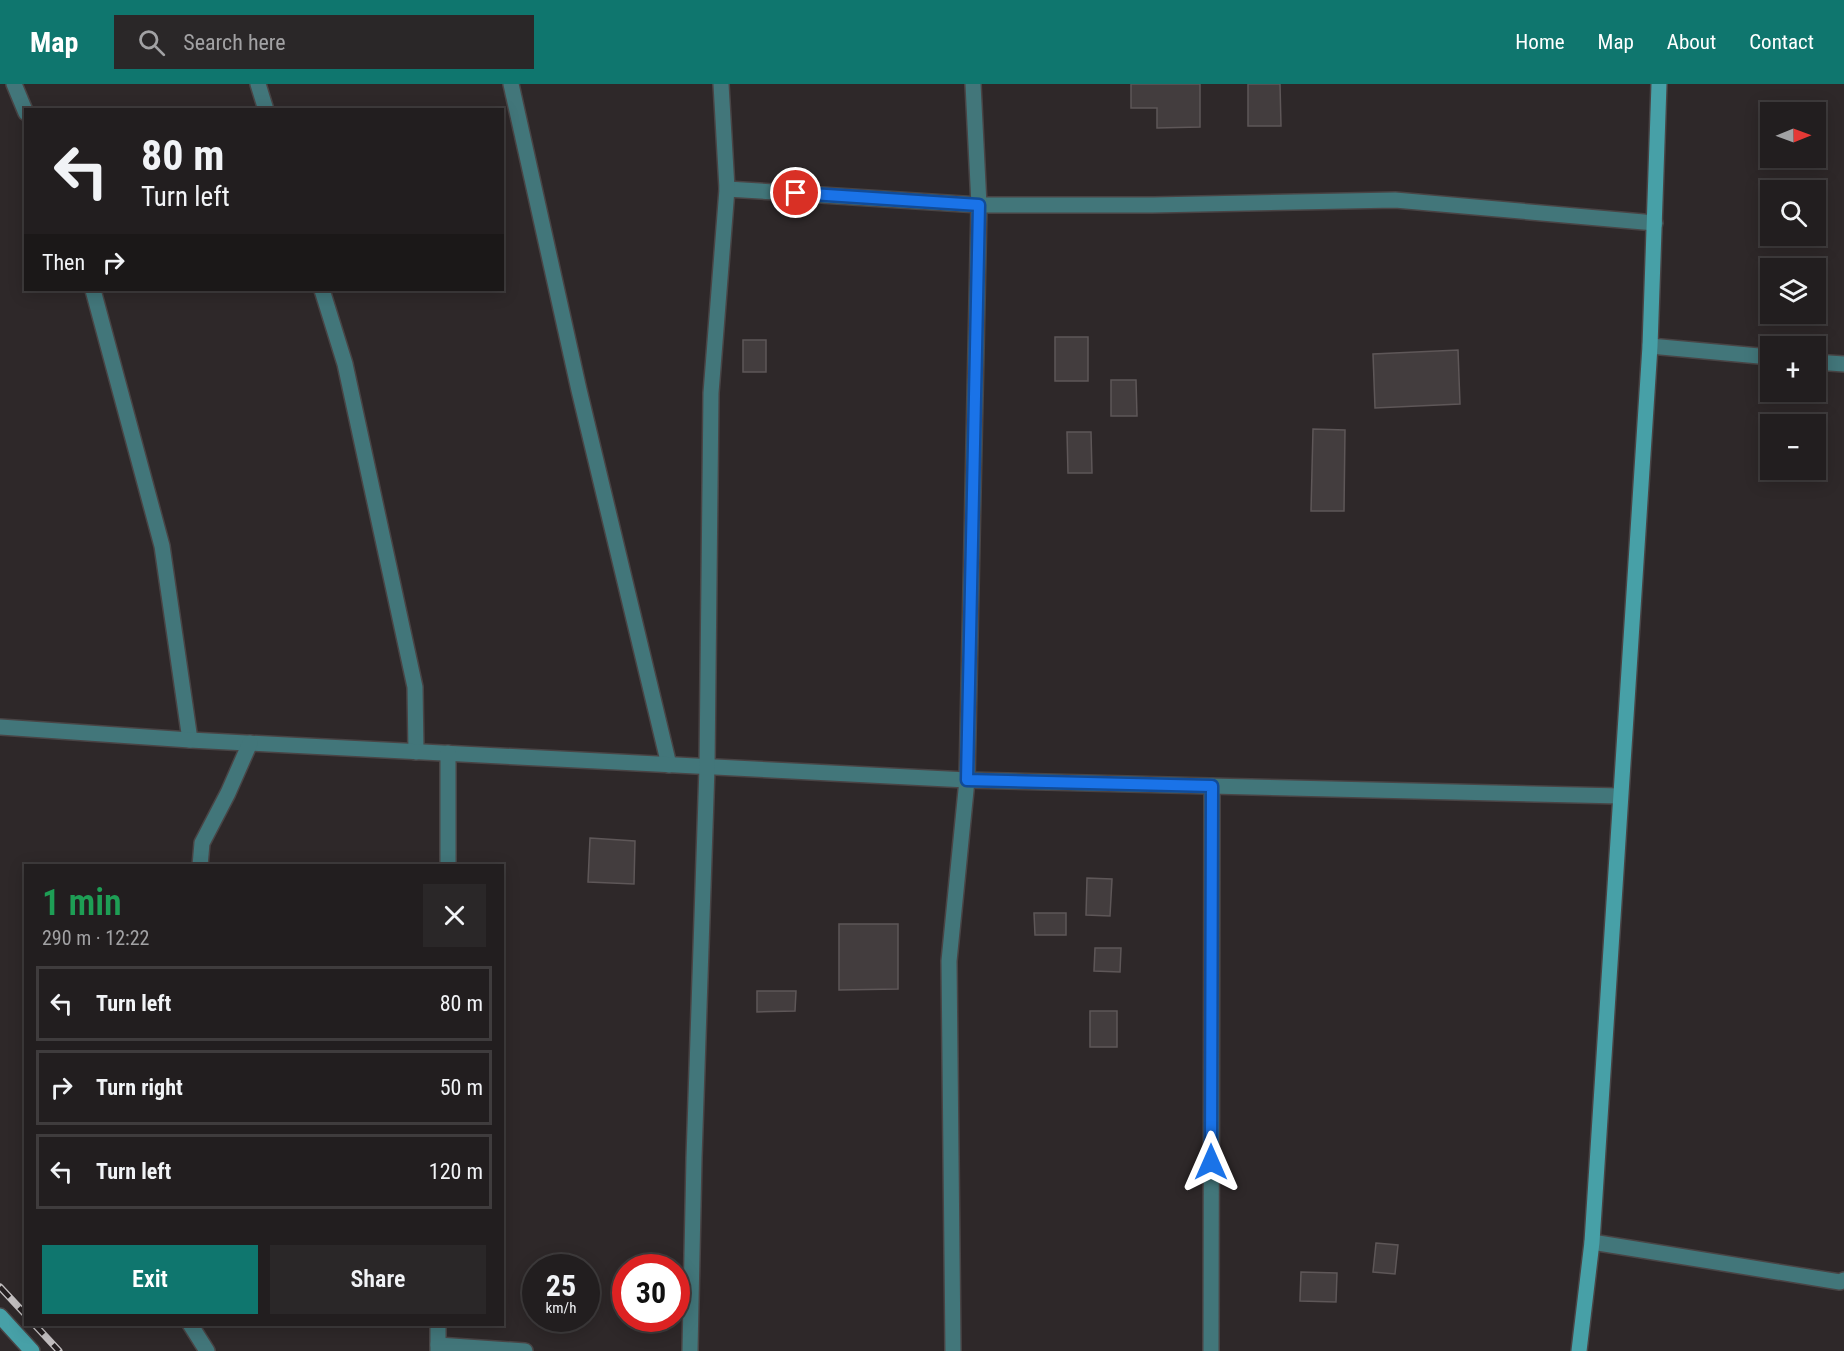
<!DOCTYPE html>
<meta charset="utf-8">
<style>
:root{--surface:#221e1f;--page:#2a2728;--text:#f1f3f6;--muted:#a2a2a4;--line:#3f3c3d;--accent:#0f766e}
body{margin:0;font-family:"Roboto Condensed",sans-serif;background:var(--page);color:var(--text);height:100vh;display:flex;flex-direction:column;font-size:22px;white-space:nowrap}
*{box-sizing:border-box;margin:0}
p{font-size:20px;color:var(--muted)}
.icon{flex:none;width:33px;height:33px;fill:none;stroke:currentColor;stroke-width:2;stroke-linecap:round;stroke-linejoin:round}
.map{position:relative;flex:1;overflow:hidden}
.side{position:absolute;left:24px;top:780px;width:480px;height:462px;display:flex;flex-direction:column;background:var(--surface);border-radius:0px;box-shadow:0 3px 15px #0003,0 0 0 2px var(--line)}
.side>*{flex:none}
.hud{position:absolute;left:24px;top:24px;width:480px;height:183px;border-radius:0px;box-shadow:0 3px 15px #0003,0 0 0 2px var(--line);background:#221e1f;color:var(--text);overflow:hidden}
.needle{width:39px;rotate:89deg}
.buttons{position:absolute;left:1760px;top:18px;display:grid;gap:12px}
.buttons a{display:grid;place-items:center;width:66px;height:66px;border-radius:0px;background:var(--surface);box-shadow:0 3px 15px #0003,0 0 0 2px var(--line);font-size:30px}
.speed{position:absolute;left:522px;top:1170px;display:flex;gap:12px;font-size:30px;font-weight:700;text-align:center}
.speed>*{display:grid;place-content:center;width:78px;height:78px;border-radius:50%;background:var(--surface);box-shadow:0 3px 15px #0003,0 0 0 2px var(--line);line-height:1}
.speed small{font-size:15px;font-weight:400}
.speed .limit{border:9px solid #d22;background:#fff;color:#111}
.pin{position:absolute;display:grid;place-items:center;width:51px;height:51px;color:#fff;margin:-26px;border:3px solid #fff;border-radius:50%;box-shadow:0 2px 6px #0007}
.me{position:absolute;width:66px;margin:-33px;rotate:0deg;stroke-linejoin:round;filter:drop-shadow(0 0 4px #0008)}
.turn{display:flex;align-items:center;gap:21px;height:126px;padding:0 18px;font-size:27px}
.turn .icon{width:78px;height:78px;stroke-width:2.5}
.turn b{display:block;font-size:42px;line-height:51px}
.then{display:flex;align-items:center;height:57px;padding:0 18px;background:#0003;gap:12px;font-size:22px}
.round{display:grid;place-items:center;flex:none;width:63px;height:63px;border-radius:0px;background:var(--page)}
.head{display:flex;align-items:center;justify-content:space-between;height:102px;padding:0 18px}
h1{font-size:36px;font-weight:600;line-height:45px;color:#1e9e55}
.action{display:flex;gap:12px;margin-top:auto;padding:12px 18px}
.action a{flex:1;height:69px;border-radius:0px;background:var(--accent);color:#fff;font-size:24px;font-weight:600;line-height:69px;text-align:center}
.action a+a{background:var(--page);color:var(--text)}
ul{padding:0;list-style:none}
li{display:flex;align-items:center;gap:18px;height:75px;margin:0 12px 9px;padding:0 6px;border:3px solid var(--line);border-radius:0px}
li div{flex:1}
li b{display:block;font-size:22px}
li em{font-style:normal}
header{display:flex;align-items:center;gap:36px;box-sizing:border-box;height:84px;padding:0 30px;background:var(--accent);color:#fff}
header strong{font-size:28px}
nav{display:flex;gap:33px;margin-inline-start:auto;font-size:21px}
.search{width:420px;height:54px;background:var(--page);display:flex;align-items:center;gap:15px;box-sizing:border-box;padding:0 21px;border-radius:0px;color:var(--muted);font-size:22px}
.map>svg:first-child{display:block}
.building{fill:#433d3e;stroke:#5e5758;stroke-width:1.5}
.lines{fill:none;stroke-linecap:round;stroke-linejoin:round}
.street-casing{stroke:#494445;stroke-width:18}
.secondary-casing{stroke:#494445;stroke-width:18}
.street{stroke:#42767a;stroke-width:15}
.secondary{stroke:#47a0a7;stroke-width:15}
.rail-casing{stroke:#c3bfc0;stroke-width:7}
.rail{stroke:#251f20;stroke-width:4.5;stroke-dasharray:14;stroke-linecap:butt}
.route-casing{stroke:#114b97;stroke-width:15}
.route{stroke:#1a73e8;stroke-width:10}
</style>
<header>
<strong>Map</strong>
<div class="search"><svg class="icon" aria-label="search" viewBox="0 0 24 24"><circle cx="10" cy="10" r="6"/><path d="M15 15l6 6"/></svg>Search here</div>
<nav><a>Home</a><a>Map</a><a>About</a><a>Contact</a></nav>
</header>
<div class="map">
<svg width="1844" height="1267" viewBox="0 0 1844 1267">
<rect width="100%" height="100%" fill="#2e2829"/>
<g class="building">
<polygon points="1131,0 1200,0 1200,43 1157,44 1157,24 1131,24"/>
<polygon points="1248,0 1280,0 1281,42 1248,42"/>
<rect x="1055" y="253" width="33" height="44"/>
<rect x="743" y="256" width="23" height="32"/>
<polygon points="1458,266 1460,320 1375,324 1373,270"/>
<polygon points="1111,296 1136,296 1137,332 1111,332"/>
<polygon points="1313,345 1345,346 1344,427 1311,427"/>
<polygon points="1067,348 1091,348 1092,389 1068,389"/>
<polygon points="590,754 635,757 634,800 588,798"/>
<polygon points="1087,794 1112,795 1110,832 1086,831"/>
<polygon points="1034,829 1066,829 1066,851 1035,851"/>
<polygon points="839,840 898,840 898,905 839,906"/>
<polygon points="1095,864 1121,864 1120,888 1094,887"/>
<polygon points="757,907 796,907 795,927 757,928"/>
<rect x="1090" y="927" width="27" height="36"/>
<polygon points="1376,1159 1398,1161 1395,1190 1373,1188"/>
<polygon points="1301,1188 1337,1189 1336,1218 1300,1217"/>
</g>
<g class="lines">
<g class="street-casing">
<g id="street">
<polyline points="14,0 26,29"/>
<polyline points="258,0 266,26"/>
<polyline points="511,0 579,306 669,681"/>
<polyline points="727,105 979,121 1153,121 1395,116 1655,139"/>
<polyline points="93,206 162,462 190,656"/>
<polyline points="322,206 345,280 415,603 416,668"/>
<polyline points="1650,262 1770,273"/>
<polyline points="1815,278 1844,280"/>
<polyline points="0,643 190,656 967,696 1620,712"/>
<polyline points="200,782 202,759 228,709 250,659"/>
<polyline points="448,782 448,669"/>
<polyline points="1592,1158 1840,1198 1844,1196"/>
<polyline points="190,1240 207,1267"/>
<polyline points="438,1261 525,1267"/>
<polyline points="438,1267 438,1240"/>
<polyline points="690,1267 694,1074 707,683 711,309 727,105 721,0"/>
<polyline points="953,1267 949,877 967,696 979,121 973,0"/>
<polyline points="1211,1267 1212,702"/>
</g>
</g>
<g class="secondary-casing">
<g id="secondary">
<polyline points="0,1232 32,1267"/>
<polyline points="1579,1267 1592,1158 1650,262 1659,0"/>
</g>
</g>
<use href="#street" class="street"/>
<use href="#secondary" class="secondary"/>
<g class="rail-casing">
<g id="rail">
<polyline points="0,1203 26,1231"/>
<polyline points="34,1240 59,1267"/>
</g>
</g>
<use href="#rail" class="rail"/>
</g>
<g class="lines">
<g class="route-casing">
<polyline id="route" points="796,109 979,121 967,696 1212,702 1211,1078"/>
</g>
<use href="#route" class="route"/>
</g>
</svg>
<div class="buttons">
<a><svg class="needle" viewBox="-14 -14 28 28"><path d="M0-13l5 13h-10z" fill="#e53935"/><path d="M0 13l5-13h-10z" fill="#a2a2a4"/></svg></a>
<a><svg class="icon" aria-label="search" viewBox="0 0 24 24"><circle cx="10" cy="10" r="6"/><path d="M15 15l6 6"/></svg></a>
<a><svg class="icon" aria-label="layers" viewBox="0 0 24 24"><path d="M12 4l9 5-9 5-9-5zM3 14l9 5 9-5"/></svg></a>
<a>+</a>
<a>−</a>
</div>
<div class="speed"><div>25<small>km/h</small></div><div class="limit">30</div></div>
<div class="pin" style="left:796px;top:109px;background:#d93025"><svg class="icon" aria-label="arrive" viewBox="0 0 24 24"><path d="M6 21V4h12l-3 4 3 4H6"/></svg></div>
<svg class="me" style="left:1211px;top:1078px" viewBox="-20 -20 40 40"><path d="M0-17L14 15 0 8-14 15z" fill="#1a73e8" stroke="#fff" stroke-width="4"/></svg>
<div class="hud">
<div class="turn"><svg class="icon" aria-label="left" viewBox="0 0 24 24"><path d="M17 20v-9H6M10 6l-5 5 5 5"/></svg><div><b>80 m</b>Turn left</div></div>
<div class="then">Then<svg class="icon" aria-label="right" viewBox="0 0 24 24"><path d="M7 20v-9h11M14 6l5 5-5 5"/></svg></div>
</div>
<section class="side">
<div class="head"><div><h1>1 min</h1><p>290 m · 12:22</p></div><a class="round"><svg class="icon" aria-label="close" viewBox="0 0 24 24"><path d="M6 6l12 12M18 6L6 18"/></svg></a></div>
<ul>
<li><svg class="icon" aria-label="left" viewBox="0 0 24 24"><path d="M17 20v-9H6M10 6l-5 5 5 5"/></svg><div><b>Turn left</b></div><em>80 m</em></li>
<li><svg class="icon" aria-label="right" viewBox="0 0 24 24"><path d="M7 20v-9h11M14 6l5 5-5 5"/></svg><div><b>Turn right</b></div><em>50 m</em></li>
<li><svg class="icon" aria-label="left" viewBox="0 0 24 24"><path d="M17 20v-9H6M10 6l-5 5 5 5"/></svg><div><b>Turn left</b></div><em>120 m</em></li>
</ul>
<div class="action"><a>Exit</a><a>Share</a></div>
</section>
</div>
